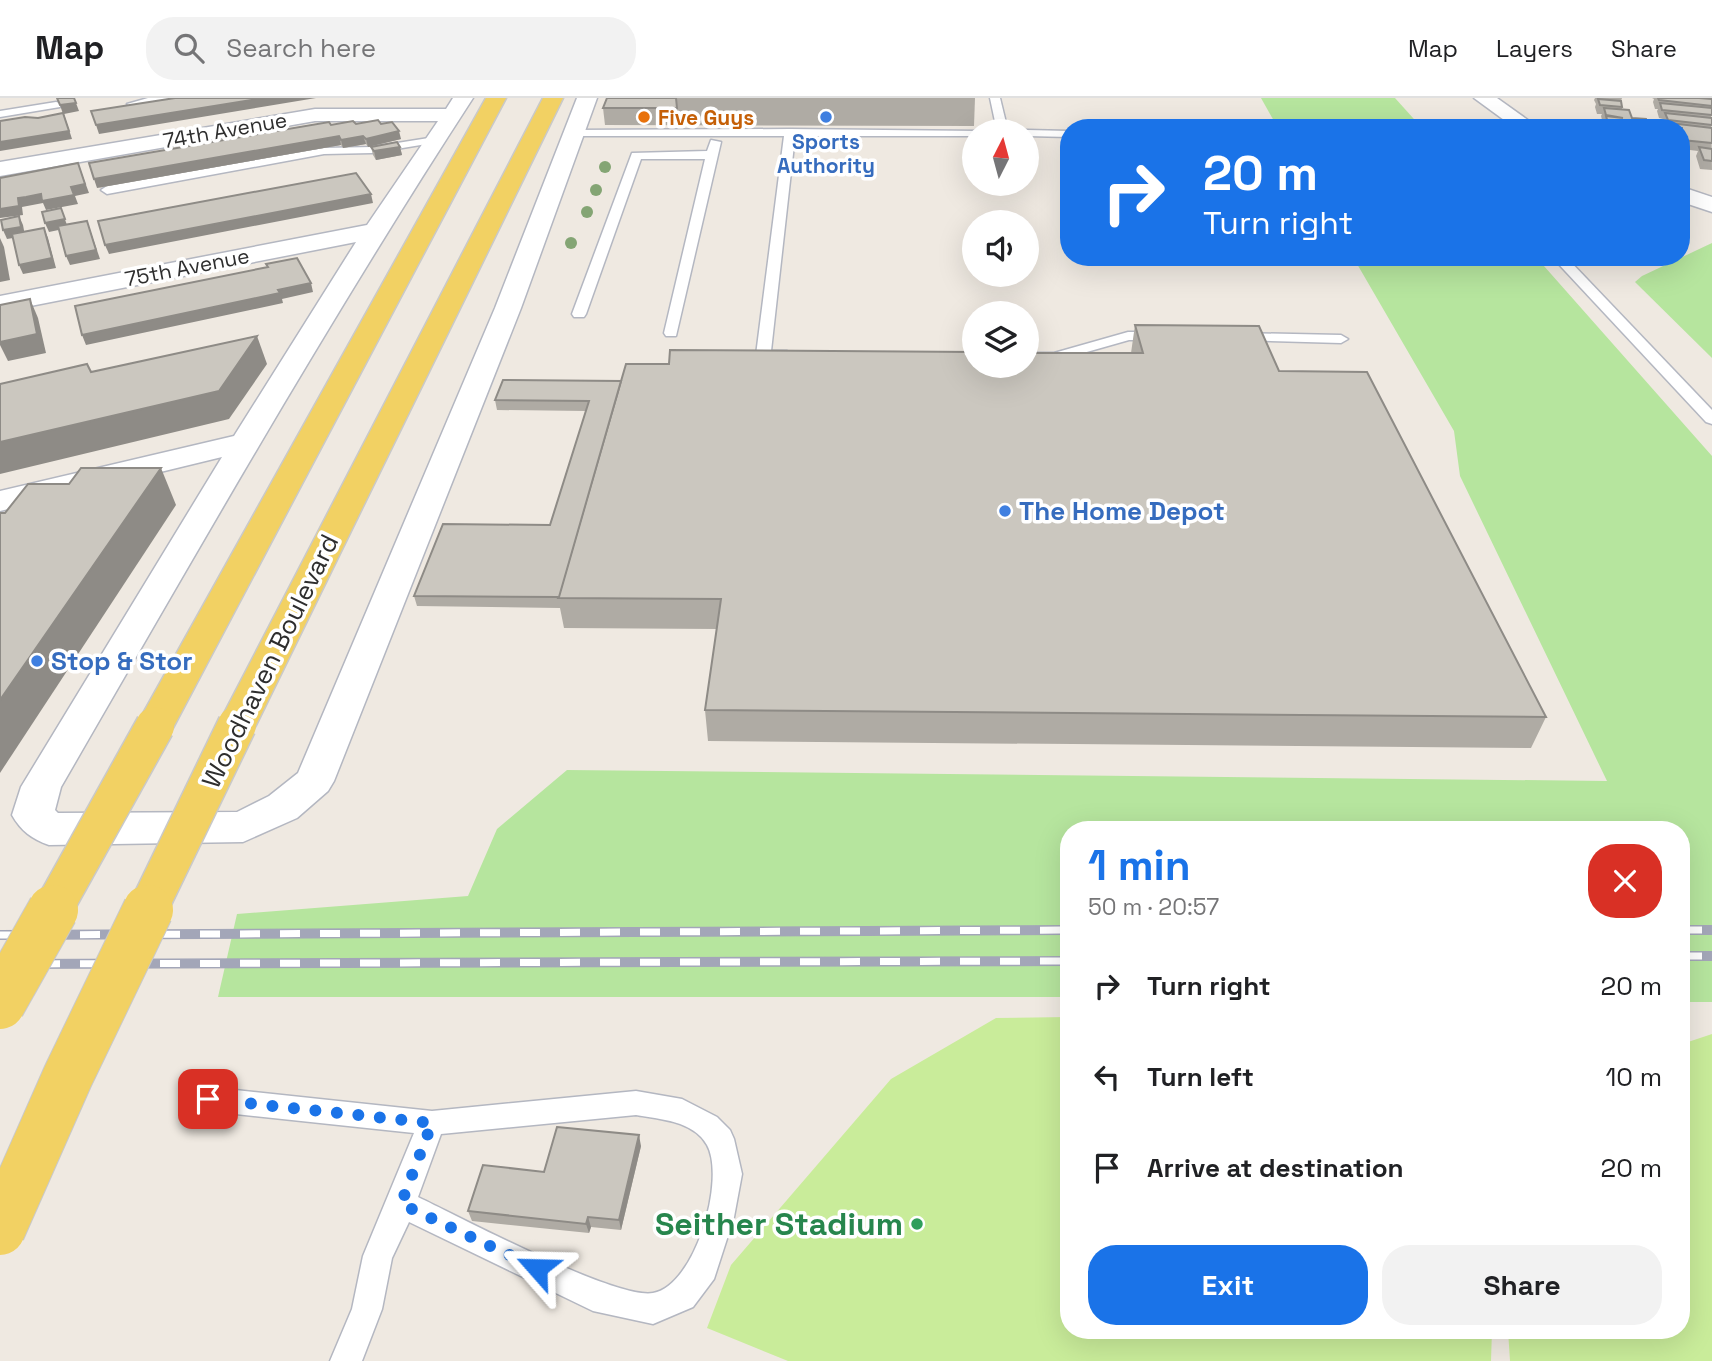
<!DOCTYPE html>
<meta charset="utf-8">
<style>
:root{--surface:#fff;--page:#f2f2f2;--text:#202124;--muted:#757577;--line:#e0e0e0;--accent:#1a73e8}
body{margin:0;font-family:"Space Grotesk",sans-serif;background:var(--page);color:var(--text);height:100vh;display:flex;flex-direction:column;font-size:26px;white-space:nowrap}
*{box-sizing:border-box;margin:0}
p{font-size:23px;color:var(--muted)}
.icon{flex:none;width:38px;height:38px;fill:none;stroke:currentColor;stroke-width:2;stroke-linecap:round;stroke-linejoin:round}
.map{position:relative;flex:1;overflow:hidden}
.side{position:absolute;left:1060px;top:723px;width:630px;height:518px;display:flex;flex-direction:column;background:var(--surface);border-radius:28px;box-shadow:0 7px 28px #0002}
.side>*{flex:none}
.top-card{position:absolute;left:1060px;top:21px;width:630px;height:147px;border-radius:28px;box-shadow:0 7px 28px #0002;background:#1a73e8;color:#fff;overflow:hidden}
.needle{width:46px;rotate:6deg}
.buttons{position:absolute;left:962px;top:21px;display:grid;gap:14px}
.buttons a{display:grid;place-items:center;width:77px;height:77px;border-radius:50%;background:var(--surface);box-shadow:0 7px 28px #0002;font-size:35px}
.pin{position:absolute;display:grid;place-items:center;width:60px;height:60px;color:#fff;margin:-30px;border-radius:14px;box-shadow:0 4px 10px #0006}
.me{position:absolute;width:77px;margin:-38px;rotate:295deg;stroke-linejoin:round;filter:drop-shadow(0 0 5px #0008)}
.turn{display:flex;align-items:center;gap:24px;height:147px;padding:0 28px;font-size:32px}
.turn .icon{width:91px;height:91px;stroke-width:2.5}
.turn b{display:block;font-size:49px;line-height:60px}
.round{display:grid;place-items:center;flex:none;width:74px;height:74px;border-radius:28px;background:var(--page)}
.summary{display:flex;align-items:center;justify-content:space-between;height:119px;padding:0 28px}
h1{font-size:42px;font-weight:700;line-height:52px;color:var(--accent)}
.primary-button{display:flex;gap:14px;margin-top:auto;padding:14px 28px}
.primary-button a{flex:1;height:80px;border-radius:28px;background:var(--accent);color:#fff;font-size:28px;font-weight:700;line-height:80px;text-align:center}
.primary-button a+a{background:var(--page);color:var(--text)}
ul{padding:0;list-style:none}
li{display:flex;align-items:center;gap:21px;height:91px;padding:0 28px}
li div{flex:1}
li b{display:block;font-size:26px}
li em{font-style:normal}
header{display:flex;align-items:center;gap:42px;box-sizing:border-box;height:98px;padding:0 35px;background:var(--surface);border-bottom:2px solid var(--line)}
header strong{font-size:33px}
nav{display:flex;gap:38px;margin-inline-start:auto;font-size:24px}
.search{width:490px;height:63px;background:var(--page);display:flex;align-items:center;gap:18px;box-sizing:border-box;padding:0 24px;border-radius:28px;color:var(--muted);font-size:26px}
.map>svg:first-child{display:block}
.green{fill:#b6e59e}
.pitch{fill:#c9ec9a}
.lines{fill:none;stroke-linecap:round;stroke-linejoin:round}
.service-casing{stroke:#b4b7c1;stroke-width:3}
.minor-casing{stroke:#b4b7c1;stroke-width:3}
.primary-casing{stroke:#c9c9c9;stroke-width:3}
.service{fill:#fff;fill-rule:evenodd}
.minor{fill:#fff;fill-rule:evenodd}
.primary{fill:#f2d163;fill-rule:evenodd}
.rail-casing{stroke:#a3a6b8;stroke-width:10}
.rail{stroke:#fff;stroke-width:7;stroke-dasharray:20;stroke-linecap:butt}
.primary-bridge-far1-casing{stroke:#c9c9c9;stroke-width:41;stroke-linecap:butt}
.primary-bridge-casing{stroke:#c9c9c9;stroke-width:52;stroke-linecap:butt}
.primary-bridge-far1{stroke:#f2d163;stroke-width:38}
.primary-bridge{stroke:#f2d163;stroke-width:50}
.tree{fill:#84a574}
.wall{fill:#afaba4}
.shaded-wall{fill:#8e8b86}
.building{fill:#cbc7bf;stroke:#8e8b86;stroke-width:2}
.route{stroke:#1a73e8;stroke-width:12;stroke-dasharray:0 21.6}
.food-dot{fill:#e8710a;stroke:#fff;stroke-width:2.5}
.shop-dot{fill:#3f7fe0;stroke:#fff;stroke-width:2.5}
.leisure-dot{fill:#2e9e5b;stroke:#fff;stroke-width:2.5}
.labels{text-anchor:middle;dominant-baseline:central;stroke-width:7;stroke-linejoin:round;paint-order:stroke}
.far-food-label{font-size:21px;font-weight:bold;fill:#c56008;stroke:#fff;text-anchor:start}
.far-street-label{font-size:21px;fill:#2e2e2e;stroke:#fff}
.far-shop-label{font-size:21px;font-weight:bold;fill:#366cbe;stroke:#fff}
.shop-label{font-size:26px;font-weight:bold;fill:#366cbe;stroke:#fff;text-anchor:start}
.street-label{font-size:26px;fill:#2e2e2e;stroke:#fff}
.near-leisure-label{font-size:32px;font-weight:bold;fill:#27864d;stroke:#fff;text-anchor:end}
</style>
<header>
<strong>Map</strong>
<div class="search"><svg class="icon" aria-label="search" viewBox="0 0 24 24"><circle cx="10" cy="10" r="6"/><path d="M15 15l6 6"/></svg>Search here</div>
<nav><a>Map</a><a>Layers</a><a>Share</a></nav>
</header>
<div class="map">
<svg width="1712" height="1263" viewBox="0 0 1712 1263">
<rect width="100%" height="100%" fill="#efe9e1"/>
<g class="green">
<polygon points="1261,0 1395,0 1422,30 1278,30"/>
<polygon points="1712,145 1712,260 1635,184 1642,178"/>
<polygon points="1353,159 1536,159 1712,358 1712,904 1682,904 1682,732 1069,732 1069,899 218,899 237,816 468,798 497,731 567,672 1607,683 1460,378 1454,333"/>
</g>
<g class="pitch">
<polygon points="1069,919 1069,1232 1492,1232 1491,1263 788,1263 707,1230 731,1167 891,981 996,920"/>
<polygon points="1712,936 1712,1263 1510,1263 1508,1232 1682,1232 1682,946"/>
</g>
<g class="lines">
<g class="service-casing">
<g id="service">
<polygon points="148,0 172,0 132,9 127,6"/>
<polygon points="990,0 1000,0 1008,33 997,33"/>
<polygon points="56,4 60,5 60,9 0,19 0,13"/>
<path d="M790,31L979,33H975V38H795L771,253H787L794,257C786,264 764,264 756,257L784,38H573L567,35L573,32Z"/>
<polygon points="1027,32 1069,33 1069,39 1027,38 1027,33 1023,33"/>
<polygon points="435,39 439,40 439,44 372,55 324,56 107,96 101,92 107,88 324,50 372,49"/>
<polygon points="711,42 721,44 676,238 666,238 664,235 705,61 641,61 586,216 584,219 574,219 572,216 632,55 707,53"/>
<polygon points="1552,159 1566,159 1712,312 1712,326 1706,324"/>
<polygon points="1128,234 1160,234 1167,238 1160,242 1129,242 1055,263 1027,263 1027,255 1054,255"/>
<polygon points="1238,235 1341,237 1348,241 1341,245 1233,242 1231,239 1233,236"/>
<path d="M208,989L432,1013L636,993L682,1001L717,1019L730,1032L734,1041L742,1076L734,1119L714,1181L693,1209L653,1226L593,1213L409,1124L392,1160L382,1211L362,1263H330L352,1211L363,1158L414,1035L208,1013L198,1010L195,1001L198,992ZM636,1017C659,1021 694,1023 707,1047C726,1081 695,1188 653,1195C616,1202 460,1119 418,1099L441,1036Z"/>
</g>
</g>
<g class="minor-casing">
<g id="minor">
<path d="M453,0H473C328,223 195,457 61,689L55,712L58,715L237,714L269,698L298,675L495,210L577,0H597L521,210L334,683L328,693L297,720L243,744L49,747C32,741 21,733 12,717L21,689L222,359L0,413V393L234,338L356,144L0,214V198L367,127L438,23H315L0,78V64L315,11H446Z"/>
<polygon points="1474,0 1497,0 1539,30 1515,30"/>
<polygon points="1682,89 1712,99 1712,114 1682,104"/>
</g>
</g>
<g class="primary-casing">
<g id="primary">
<polygon points="486,0 506,0 174,628 169,637 155,641 141,637 136,628"/>
<polygon points="543,0 563,0 256,627 251,636 237,640 223,636 218,627"/>
</g>
</g>
<use href="#service" class="service"/>
<use href="#minor" class="minor"/>
<use href="#primary" class="primary"/>
<g class="rail-casing">
<g id="rail">
<polyline points="1682,832 1712,832"/>
<polyline points="0,837 1069,832"/>
<polyline points="1682,858 1712,858"/>
<polyline points="0,866 1069,863"/>
</g>
</g>
<use href="#rail" class="rail"/>
<g class="primary-bridge-far1-casing">
<g id="primary-bridge-far1">
<polyline points="52,813 155,628"/>
<polyline points="147,813 237,627"/>
</g>
</g>
<g class="primary-bridge-casing">
<g id="primary-bridge">
<polyline points="0,906 53,812"/>
<polyline points="0,1132 68,978 148,812"/>
</g>
</g>
<use href="#primary-bridge-far1" class="primary-bridge-far1"/>
<use href="#primary-bridge" class="primary-bridge"/>
</g>
<g class="tree">
<circle cx="605" cy="69" r="6"/>
<circle cx="596" cy="92" r="6"/>
<circle cx="587" cy="114" r="6"/>
<circle cx="571" cy="145" r="6"/>
</g>
<g class="wall">
<polygon points="607,0 975,0 974,28 605,27 603,10"/>
<polygon points="1595,0 1622,0 1621,3 1622,9 1622,11 1632,20 1648,30 1604,30 1601,18 1602,16 1597,16 1595,9 1596,6 1594,2"/>
<polygon points="1652,0 1711,0 1712,72 1700,71 1696,58 1698,53 1682,51 1682,30 1664,30 1662,23 1663,21 1659,20 1657,13 1658,11 1655,11 1653,4 1654,1"/>
<polygon points="381,26 401,41 372,48 400,49 402,57 376,62 373,57 371,49 368,49 366,46 343,50 341,47 97,90 331,27"/>
<polygon points="1135,227 1279,273 1546,619 1531,650 708,643 705,612 717,531 564,530 560,510 417,508 414,498 550,427 586,313 497,312 495,302 621,283 669,266 1131,255"/>
<polygon points="641,1048 621,1132 591,1129 589,1135 472,1123 468,1113 544,1074"/>
</g>
<g class="shaded-wall">
<polygon points="264,0 316,0 99,36 96,27"/>
<polygon points="76,5 79,13 64,16 72,41 0,53 0,44 63,16 60,7"/>
<polygon points="399,33 401,41 368,49 366,41"/>
<polygon points="339,38 341,47 97,90 94,81"/>
<polygon points="363,38 366,46 343,50 341,42"/>
<polygon points="400,49 402,57 376,62 374,53"/>
<polygon points="78,65 89,95 75,98 78,106 46,112 43,105 22,109 23,117 0,120 0,111 18,100 71,89"/>
<polygon points="371,96 373,105 109,156 105,147"/>
<polygon points="61,110 68,130 49,134 45,125"/>
<polygon points="19,118 23,127 25,138 7,141 3,132"/>
<polygon points="87,123 100,161 70,167 66,158"/>
<polygon points="44,130 48,140 56,170 23,176 19,167"/>
<polygon points="0,140 4,149 10,182 0,184"/>
<polygon points="311,185 313,194 282,201 283,205 86,247 82,237"/>
<polygon points="30,201 38,220 46,255 8,263 0,247 0,244"/>
<polygon points="257,238 267,266 229,321 0,376 0,344"/>
<polygon points="161,370 176,407 0,675 0,602"/>
<polygon points="639,1037 641,1048 621,1132 619,1122"/>
<polygon points="588,1119 591,1129 589,1135 586,1126"/>
</g>
<g class="building">
<polygon points="57,0 74,0 76,5 60,7"/>
<polygon points="175,0 264,0 96,27 91,13"/>
<polygon points="607,0 676,0 677,10 603,10"/>
<polygon points="1658,0 1699,0 1712,1 1712,8 1659,2"/>
<polygon points="1598,1 1621,3 1622,9 1600,7"/>
<polygon points="1660,5 1712,10 1712,17 1662,12"/>
<polygon points="1604,10 1629,12 1632,20 1646,21 1648,29 1608,25 1606,18 1623,20 1606,17"/>
<polygon points="63,15 69,33 0,44 0,23 25,19 38,20"/>
<polygon points="1665,15 1712,20 1712,27 1668,22"/>
<polygon points="378,22 381,26 392,24 399,33 366,41 363,38 341,42 339,38 94,81 89,65 329,24 331,27 353,23 356,26"/>
<polygon points="1670,25 1712,30 1712,45 1682,42 1682,30 1672,30"/>
<polygon points="397,44 400,49 374,53 371,49"/>
<polygon points="1699,49 1712,51 1712,63 1704,62"/>
<polygon points="78,65 85,86 71,89 74,97 42,103 41,96 26,99 18,100 19,108 0,111 0,80"/>
<polygon points="356,75 371,96 105,147 98,123"/>
<polygon points="61,110 65,121 45,125 42,114"/>
<polygon points="19,118 21,129 3,132 1,122"/>
<polygon points="87,123 96,152 66,158 58,128"/>
<polygon points="44,130 52,160 19,167 12,136"/>
<polygon points="297,160 311,185 278,192 280,195 82,237 75,208 268,169 266,166"/>
<polygon points="30,201 37,236 0,244 0,207"/>
<polygon points="1135,227 1259,228 1279,273 1367,274 1546,619 705,612 721,501 558,500 626,266 669,266 670,252 975,254 975,268 1027,268 1027,255 1143,255"/>
<polygon points="257,238 219,293 0,344 0,286 87,266 91,274"/>
<polygon points="503,282 621,283 559,499 414,498 443,426 550,427 589,303 495,302"/>
<polygon points="81,370 161,370 0,602 0,415 5,415 28,386 69,386"/>
<polygon points="557,1029 639,1037 619,1122 588,1119 586,1126 468,1113 483,1067 544,1074"/>
</g>
<g class="lines">
<polyline class="route" points="208,1001 432,1025 401,1106 537,1170"/>
</g>
<circle class="food-dot" cx="644" cy="19" r="7"/>
<g class="shop-dot">
<circle cx="826" cy="19" r="7"/>
<circle cx="1005" cy="413" r="7"/>
<circle cx="37" cy="563" r="7"/>
</g>
<circle class="leisure-dot" cx="917" cy="1126" r="7"/>
<g class="labels">
<g class="far-food-label">
<text x="658" y="19">Five Guys</text>
</g>
<g class="far-street-label">
<text transform="translate(225 32) rotate(-10)">74th Avenue</text>
<text transform="translate(187 169) rotate(-11)">75th Avenue</text>
</g>
<g class="far-shop-label">
<text x="826" y="43">Sports<tspan x="826" dy="24">Authority</tspan></text>
</g>
<g class="shop-label">
<text x="1019" y="413">The Home Depot</text>
<text x="51" y="563">Stop &amp; Stor</text>
</g>
<g class="street-label">
<text transform="translate(270 563) rotate(-64)">Woodhaven Boulevard</text>
</g>
<g class="near-leisure-label">
<text x="903" y="1126">Seither Stadium</text>
</g>
</g>
</svg>
<div class="buttons">
<a><svg class="needle" viewBox="-14 -14 28 28"><path d="M0-13l5 13h-10z" fill="#e53935"/><path d="M0 13l5-13h-10z" fill="#757577"/></svg></a>
<a><svg class="icon" aria-label="sound" viewBox="0 0 24 24"><path d="M4 9h4l5-4v14l-5-4H4zM17 9q2 3 0 6"/></svg></a>
<a><svg class="icon" aria-label="layers" viewBox="0 0 24 24"><path d="M12 4l9 5-9 5-9-5zM3 14l9 5 9-5"/></svg></a>
</div>
<div class="pin" style="left:208px;top:1001px;background:#d93025"><svg class="icon" aria-label="arrive" viewBox="0 0 24 24"><path d="M6 21V4h12l-3 4 3 4H6"/></svg></div>
<svg class="me" style="left:537px;top:1170px" viewBox="-20 -20 40 40"><path d="M0-17L14 15 0 8-14 15z" fill="#1a73e8" stroke="#fff" stroke-width="4"/></svg>
<div class="top-card">
<div class="turn"><svg class="icon" aria-label="right" viewBox="0 0 24 24"><path d="M7 20v-9h11M14 6l5 5-5 5"/></svg><div><b>20 m</b>Turn right</div></div>
</div>
<section class="side">
<div class="summary"><div><h1>1 min</h1><p>50 m · 20:57</p></div><a class="round" style="background:#d93025;color:#fff"><svg class="icon" aria-label="close" viewBox="0 0 24 24"><path d="M6 6l12 12M18 6L6 18"/></svg></a></div>
<ul>
<li><svg class="icon" aria-label="right" viewBox="0 0 24 24"><path d="M7 20v-9h11M14 6l5 5-5 5"/></svg><div><b>Turn right</b></div><em>20 m</em></li>
<li><svg class="icon" aria-label="left" viewBox="0 0 24 24"><path d="M17 20v-9H6M10 6l-5 5 5 5"/></svg><div><b>Turn left</b></div><em>10 m</em></li>
<li><svg class="icon" aria-label="arrive" viewBox="0 0 24 24"><path d="M6 21V4h12l-3 4 3 4H6"/></svg><div><b>Arrive at destination</b></div><em>20 m</em></li>
</ul>
<div class="primary-button"><a>Exit</a><a>Share</a></div>
</section>
</div>
